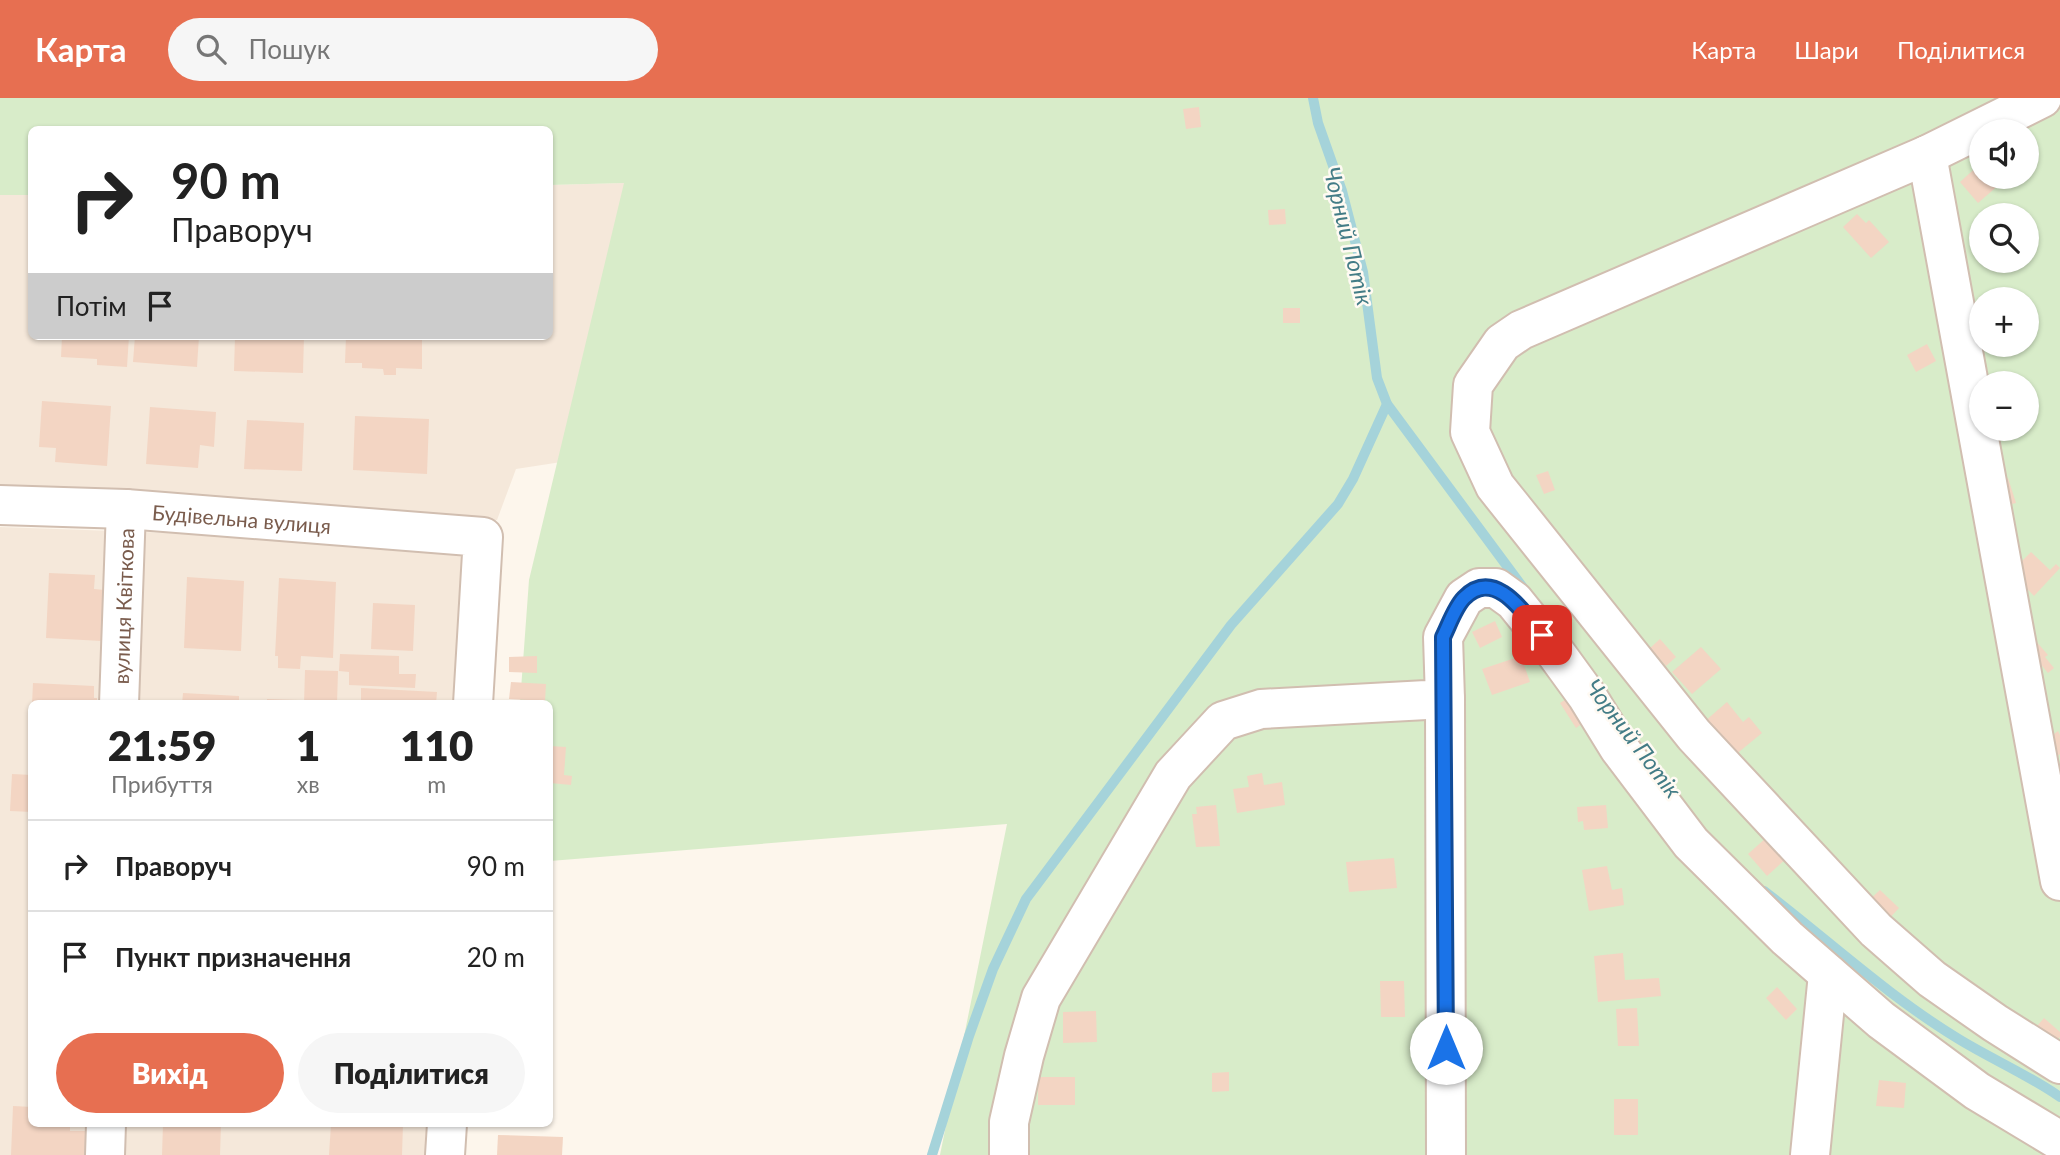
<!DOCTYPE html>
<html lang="uk">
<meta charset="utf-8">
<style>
:root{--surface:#fff;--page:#f6f6f6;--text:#222;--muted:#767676;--line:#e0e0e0;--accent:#e76f51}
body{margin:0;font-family:Lato,sans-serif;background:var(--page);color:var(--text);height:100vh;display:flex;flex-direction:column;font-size:26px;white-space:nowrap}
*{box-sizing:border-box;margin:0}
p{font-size:23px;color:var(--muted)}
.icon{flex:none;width:38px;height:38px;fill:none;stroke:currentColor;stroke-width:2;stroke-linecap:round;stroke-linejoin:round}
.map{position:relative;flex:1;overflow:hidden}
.sheet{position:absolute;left:28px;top:602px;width:525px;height:427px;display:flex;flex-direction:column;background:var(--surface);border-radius:10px;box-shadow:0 2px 5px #0004}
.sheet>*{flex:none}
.banner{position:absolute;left:28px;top:28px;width:525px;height:214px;border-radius:10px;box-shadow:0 2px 5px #0004;background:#fff;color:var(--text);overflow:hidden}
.controls{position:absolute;left:1969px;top:21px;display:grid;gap:14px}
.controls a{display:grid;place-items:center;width:70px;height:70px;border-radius:50%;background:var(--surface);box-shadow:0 2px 5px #0004;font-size:35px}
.pin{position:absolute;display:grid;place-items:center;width:60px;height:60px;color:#fff;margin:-30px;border-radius:14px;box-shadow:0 4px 10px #0006}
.me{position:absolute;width:77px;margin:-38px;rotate:0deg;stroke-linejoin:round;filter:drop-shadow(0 0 5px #0008)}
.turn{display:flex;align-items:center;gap:24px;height:147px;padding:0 28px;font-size:32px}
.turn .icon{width:91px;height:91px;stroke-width:2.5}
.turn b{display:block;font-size:49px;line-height:60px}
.then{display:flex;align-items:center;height:66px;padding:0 28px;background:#0003;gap:14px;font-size:26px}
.eta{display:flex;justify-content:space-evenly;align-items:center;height:119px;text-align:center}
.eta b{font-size:42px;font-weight:800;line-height:49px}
.primary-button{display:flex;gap:14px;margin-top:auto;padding:14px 28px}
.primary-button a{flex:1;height:80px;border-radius:42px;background:var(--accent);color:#fff;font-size:28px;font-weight:800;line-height:80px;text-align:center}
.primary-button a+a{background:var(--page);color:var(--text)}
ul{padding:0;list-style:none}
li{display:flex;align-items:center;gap:21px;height:91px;padding:0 28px;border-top:2px solid var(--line)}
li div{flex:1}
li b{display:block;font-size:26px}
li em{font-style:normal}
header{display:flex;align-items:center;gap:42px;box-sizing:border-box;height:98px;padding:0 35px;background:var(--accent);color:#fff}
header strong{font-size:33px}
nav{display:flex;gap:38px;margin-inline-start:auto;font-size:24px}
.search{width:490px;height:63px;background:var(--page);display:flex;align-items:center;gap:18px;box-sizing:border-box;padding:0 24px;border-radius:38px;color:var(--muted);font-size:26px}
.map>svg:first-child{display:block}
.residential{fill:#f5e8da}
.green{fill:#d8ecc9;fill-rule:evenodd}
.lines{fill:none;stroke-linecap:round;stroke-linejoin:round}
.stream{stroke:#a5d3da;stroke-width:10}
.building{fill:#f3d5c3}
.minor-casing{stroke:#d1beb0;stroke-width:42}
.minor{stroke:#fff;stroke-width:38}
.route-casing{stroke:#114b97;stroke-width:18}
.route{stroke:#1a73e8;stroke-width:12}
.labels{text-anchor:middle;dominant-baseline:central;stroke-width:5;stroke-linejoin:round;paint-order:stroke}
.street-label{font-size:21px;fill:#7a5c4d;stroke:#fffaf3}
.water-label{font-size:23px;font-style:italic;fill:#437c86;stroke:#fffaf3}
</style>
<header>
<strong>Карта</strong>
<div class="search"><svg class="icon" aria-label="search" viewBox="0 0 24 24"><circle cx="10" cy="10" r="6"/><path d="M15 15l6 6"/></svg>Пошук</div>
<nav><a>Карта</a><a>Шари</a><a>Поділитися</a></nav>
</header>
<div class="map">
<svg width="2060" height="1057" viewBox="0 0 2060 1057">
<rect width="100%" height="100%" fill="#fdf6ec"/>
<g class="residential">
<polygon points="624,85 665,348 516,371 497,422 0,401 0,97 31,97 32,238 550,238 550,87"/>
<polygon points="0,429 480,446 472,605 32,606 32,1026 453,1026 452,1057 0,1057"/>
</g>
<path class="green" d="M0,0H2060V1057H940L1007,726L550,763V606L520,605L529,482L624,85L550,87V32H32L31,97H0ZM1981,33H2026V79H1981ZM1981,117H2026V163H1981ZM1981,201H2026V247H1981ZM1981,285H2026V331H1981Z"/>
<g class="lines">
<g class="stream">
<polyline points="1313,0 1318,25 1342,93 1363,174 1377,280 1387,306 1524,491"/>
<path d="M1764,793C1828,842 1888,898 1957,940C1991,961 2027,976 2060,999"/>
<polyline points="932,1057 969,938 993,871 1026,801 1231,527 1338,406 1353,381 1387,306"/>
</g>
</g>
<g class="building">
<polygon points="1199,9 1201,29 1186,31 1183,11"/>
<polygon points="1981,65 1981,79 2008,79 1978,105 1960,84"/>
<polygon points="1285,111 1286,126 1269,127 1268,112"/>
<polygon points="1857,116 1866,125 1869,122 1889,144 1871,160 1843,129"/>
<rect x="1283" y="210" width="17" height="15"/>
<polygon points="62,238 129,238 127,269 97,267 97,261 61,259"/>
<polygon points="135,238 199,238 197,269 133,264"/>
<polygon points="235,238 304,238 303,275 234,273"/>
<polygon points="346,238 422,238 422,271 396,270 396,277 384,277 383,271 362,270 362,265 345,265"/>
<polygon points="1927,246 1936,263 1916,274 1907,257"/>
<polygon points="42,303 111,308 107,368 55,364 56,350 39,349"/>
<polygon points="150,309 216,314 214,349 200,347 198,370 146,366"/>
<polygon points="355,318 429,321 427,376 353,372"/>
<polygon points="247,322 304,325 302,373 244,371"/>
<polygon points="1548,373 1555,392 1544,396 1536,377"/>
<polygon points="2008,380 2016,405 2000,409 1992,384"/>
<polygon points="2031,454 2050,472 2056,466 2060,470 2034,498 2011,474"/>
<polygon points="49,475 95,477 94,491 105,492 102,543 46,540"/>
<polygon points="187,479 244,483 241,553 184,550"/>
<polygon points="279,480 336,484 333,560 301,558 300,571 278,570 278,558 275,558"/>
<polygon points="373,505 415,507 413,553 371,551"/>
<polygon points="1495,523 1502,539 1480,550 1472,534"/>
<polygon points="1660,541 1676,559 1666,568 1650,550"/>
<polygon points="2035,542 2048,557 2045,559 2054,570 2048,575 2026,549"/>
<polygon points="1701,549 1721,571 1692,596 1672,574"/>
<polygon points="340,556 399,558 399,576 416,576 415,590 349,587 349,574 339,573"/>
<polygon points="537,558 537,575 509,574 509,559"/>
<polygon points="1521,558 1530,584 1492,597 1482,571"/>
<polygon points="305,572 338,573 337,606 304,606"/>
<polygon points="511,584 546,586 545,603 509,601"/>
<polygon points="33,585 94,588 94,600 97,600 97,606 32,606"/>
<polygon points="361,590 437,594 436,606 361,606"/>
<polygon points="183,595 239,598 239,606 182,606"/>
<polygon points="1574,596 1590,620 1576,630 1560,605"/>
<polygon points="267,601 298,602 298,606 267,606"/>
<polygon points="1727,604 1743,624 1749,619 1762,635 1734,658 1704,624"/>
<polygon points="2058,633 2060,637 2060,656 2056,659 2045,643"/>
<polygon points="550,648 566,649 564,677 572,678 571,687 550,685"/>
<polygon points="1262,675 1264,687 1282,684 1285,707 1237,715 1233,691 1249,689 1247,678"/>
<polygon points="12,676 32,677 32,714 10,713"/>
<polygon points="1216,707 1220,748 1196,749 1192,716 1197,716 1196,709"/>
<polygon points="1606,707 1608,730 1584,732 1583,723 1578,724 1577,709"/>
<polygon points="1767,739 1787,760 1767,778 1748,756"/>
<polygon points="1394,760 1397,790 1349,794 1346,764"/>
<polygon points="1607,768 1612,792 1622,790 1624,807 1589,813 1582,772"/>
<polygon points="1880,792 1899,810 1886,824 1867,804"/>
<polygon points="1623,855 1625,882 1659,880 1661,898 1598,904 1594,858"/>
<polygon points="1380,883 1404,883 1405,919 1381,919"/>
<polygon points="1777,889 1797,911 1786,922 1766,900"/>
<polygon points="1637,910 1639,948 1618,948 1616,911"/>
<polygon points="1096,913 1097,944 1063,945 1063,914"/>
<polygon points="2044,920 2060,934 2060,939 2051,949 2032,934"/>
<polygon points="1229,974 1229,993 1212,994 1212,975"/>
<rect x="1038" y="979" width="37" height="28"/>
<polygon points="1879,982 1906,985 1904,1010 1876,1008"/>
<rect x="1614" y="1001" width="24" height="36"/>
<polygon points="13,1008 32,1009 32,1026 70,1026 70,1033 86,1033 85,1057 11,1057"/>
<polygon points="163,1026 221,1026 220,1057 162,1057"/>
<polygon points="331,1026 403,1026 402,1057 329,1057"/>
<polygon points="498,1037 563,1039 562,1057 497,1057"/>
</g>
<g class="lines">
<g class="minor-casing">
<g id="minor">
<polyline points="2042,0 1927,57 1521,232 1502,245 1473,287 1470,334 1495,388 1694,637 1876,832 1932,881 1995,925 2060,966"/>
<polyline points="1927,57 2060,783"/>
<path id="s1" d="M0,407L126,411L483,439L473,606"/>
<polyline points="1445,601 1446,1057"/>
<path id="s2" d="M119,606L126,411"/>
<polyline points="105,1057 106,1026"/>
<polyline points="445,1057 447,1026"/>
<polyline points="1009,1057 1009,1024 1024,958 1041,900 1173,677 1223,623 1261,611 1445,601 1443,539 1464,500 1479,490 1496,490 1514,503 1555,554 1587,598 1619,650 1691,745 1787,840 1881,922 1977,993 2060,1043"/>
<polyline points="1810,1057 1828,876"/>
</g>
</g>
<use href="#minor" class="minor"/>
</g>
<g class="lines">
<g class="route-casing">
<path id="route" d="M1446,950L1443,539C1449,527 1455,509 1464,500C1495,469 1524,515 1542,537"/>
</g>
<use href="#route" class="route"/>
</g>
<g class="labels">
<g class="street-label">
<text stroke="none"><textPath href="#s1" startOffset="242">Будівельна вулиця</textPath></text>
<text stroke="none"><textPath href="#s2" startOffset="98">вулиця Квіткова</textPath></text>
</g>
<g class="water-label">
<text transform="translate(1349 138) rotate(76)">Чорний Потік</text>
<text transform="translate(1634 640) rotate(53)">Чорний Потік</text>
</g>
</g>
</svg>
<div class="controls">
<a><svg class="icon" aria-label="sound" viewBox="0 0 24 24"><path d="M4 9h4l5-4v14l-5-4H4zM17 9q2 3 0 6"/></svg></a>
<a><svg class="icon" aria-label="search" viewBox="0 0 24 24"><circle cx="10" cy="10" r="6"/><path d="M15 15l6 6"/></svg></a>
<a>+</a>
<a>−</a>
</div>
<div class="pin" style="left:1542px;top:537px;background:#d93025"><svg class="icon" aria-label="arrive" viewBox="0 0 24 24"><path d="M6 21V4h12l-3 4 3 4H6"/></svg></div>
<svg class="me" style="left:1446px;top:950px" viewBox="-20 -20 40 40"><circle r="19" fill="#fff"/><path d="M0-13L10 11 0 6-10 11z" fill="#1a73e8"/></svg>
<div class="banner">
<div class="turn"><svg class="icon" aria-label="right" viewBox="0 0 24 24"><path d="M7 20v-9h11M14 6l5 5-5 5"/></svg><div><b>90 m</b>Праворуч</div></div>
<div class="then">Потім<svg class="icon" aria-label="arrive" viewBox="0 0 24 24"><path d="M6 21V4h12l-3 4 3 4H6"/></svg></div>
</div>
<section class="sheet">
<div class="eta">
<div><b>21:59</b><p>Прибуття</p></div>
<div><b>1</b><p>хв</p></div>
<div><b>110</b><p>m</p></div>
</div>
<ul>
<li><svg class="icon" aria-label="right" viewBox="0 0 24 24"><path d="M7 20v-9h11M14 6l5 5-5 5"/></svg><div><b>Праворуч</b></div><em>90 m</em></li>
<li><svg class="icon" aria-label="arrive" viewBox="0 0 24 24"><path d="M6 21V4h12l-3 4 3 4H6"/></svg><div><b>Пункт призначення</b></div><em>20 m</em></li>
</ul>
<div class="primary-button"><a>Вихід</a><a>Поділитися</a></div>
</section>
</div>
